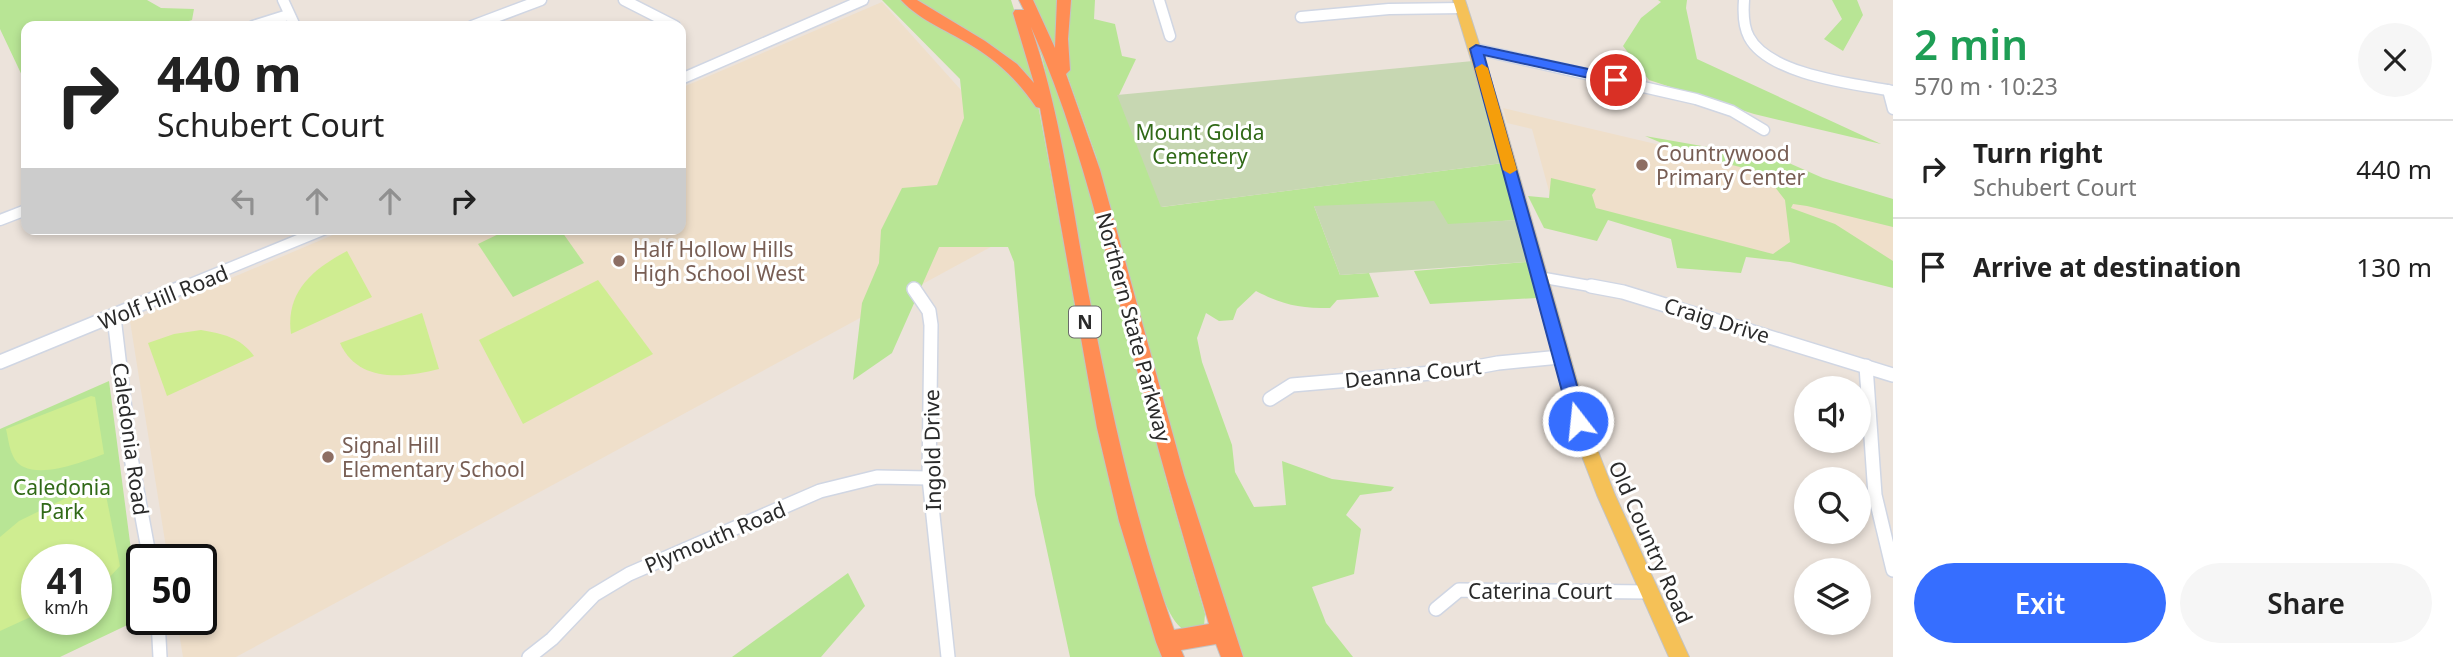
<!DOCTYPE html>
<meta charset="utf-8">
<style>
:root{--surface:#fff;--page:#f6f6f6;--text:#222;--muted:#767676;--line:#e0e0e0;--accent:#366eff}
body{margin:0;font-family:"Noto Sans",sans-serif;background:var(--page);color:var(--text);height:100vh;display:flex;flex-direction:column;font-size:26px;white-space:nowrap}
*{box-sizing:border-box;margin:0}
p{font-size:23px;color:var(--muted)}
.icon{flex:none;width:38px;height:38px;fill:none;stroke:currentColor;stroke-width:2;stroke-linecap:round;stroke-linejoin:round}
.map{position:relative;flex:1;overflow:hidden}
.details{display:flex;flex-direction:column;background:var(--surface);width:560px}
.details>*{flex:none}
.banner{position:absolute;left:21px;top:21px;width:665px;height:214px;border-radius:14px;box-shadow:0 4px 10px #0003;background:#fff;color:var(--text);overflow:hidden}
.tools{position:absolute;left:1794px;top:376px;display:grid;gap:14px}
.tools a{display:grid;place-items:center;width:77px;height:77px;border-radius:50%;background:var(--surface);box-shadow:0 4px 10px #0003;font-size:35px}
.speed{position:absolute;left:21px;top:544px;display:flex;gap:14px;font-size:35px;font-weight:700;text-align:center}
.speed>*{display:grid;place-content:center;width:91px;height:91px;border-radius:50%;background:var(--surface);box-shadow:0 4px 10px #0003;line-height:1}
.speed small{font-size:18px;font-weight:400}
.speed .limit{border:4px solid #111;border-radius:10px;background:#fff;color:#111}
.pin{position:absolute;display:grid;place-items:center;width:60px;height:60px;color:#fff;margin:-30px;border:4px solid #fff;border-radius:50%;box-shadow:0 2px 7px #0007}
.me{position:absolute;width:77px;margin:-38px;rotate:344deg;stroke-linejoin:round;filter:drop-shadow(0 0 5px #0008)}
.turn{display:flex;align-items:center;gap:24px;height:147px;padding:0 21px;font-size:32px}
.turn .icon{width:91px;height:91px;stroke-width:2.5}
.turn b{display:block;font-size:49px;line-height:60px}
.lanes{display:flex;align-items:center;height:66px;padding:0 21px;background:#0003;justify-content:center;gap:35px;direction:ltr}
.lanes .off{opacity:.35}
.round{display:grid;place-items:center;flex:none;width:74px;height:74px;border-radius:37px;background:var(--page)}
.head{display:flex;align-items:center;justify-content:space-between;height:119px;padding:0 21px}
h1{font-size:42px;font-weight:600;line-height:52px;color:#1e9e55}
.button{display:flex;gap:14px;margin-top:auto;padding:14px 21px}
.button a{flex:1;height:80px;border-radius:42px;background:var(--accent);color:#fff;font-size:28px;font-weight:600;line-height:80px;text-align:center}
.button a+a{background:var(--page);color:var(--text)}
ul{padding:0;list-style:none}
li{display:flex;align-items:center;gap:21px;height:98px;padding:0 21px;border-top:2px solid var(--line)}
li div{flex:1}
li b{display:block;font-size:26px}
li em{font-style:normal}
main{display:flex;flex:1;min-height:0}
.map>svg:first-child{display:block}
.education{fill:#efdfca}
.green{fill:#b8e595;fill-rule:evenodd}
.cemetery{fill:#c7d7b2}
.pitch{fill:#cfed91}
.lines{fill:none;stroke-linecap:round;stroke-linejoin:round}
.minor-far1-casing{stroke:#d0d6e3;stroke-width:13}
.minor-casing{stroke:#d0d6e3;stroke-width:16}
.major-casing{stroke:#c3c3c3;stroke-width:2}
.highway-casing{stroke:#c3c3c3;stroke-width:2}
.minor-far1{stroke:#fff;stroke-width:10}
.minor{stroke:#fff;stroke-width:13}
.major{fill:#f5c157;fill-rule:evenodd}
.highway{fill:#ff8d54;fill-rule:evenodd}
.route{fill:#366eff;stroke:#2348a6;stroke-width:2}
.slow{fill:#f59e0b}
.education-dot{fill:#8d6e63;stroke:#fff;stroke-width:2.5}
.labels{text-anchor:middle;dominant-baseline:central;stroke-width:6;stroke-linejoin:round;paint-order:stroke}
.shield{fill:#fff;stroke:#6a6a6a;stroke-width:2}
.shield-label{font-size:19px;font-weight:bold;fill:#2a2a2a}
.park-label{font-size:21px;fill:#306917;stroke:#fff}
.education-label{font-size:21px;fill:#785e54;stroke:#fff;text-anchor:start}
.street-label{font-size:21px;fill:#2a2a2a;stroke:#fff}
</style>
<main>
<div class="map">
<svg width="1893" height="657" viewBox="0 0 1893 657">
<rect width="100%" height="100%" fill="#ece3db"/>
<g class="education">
<polygon points="882,2 1022,158 1044,218 236,657 183,657 177,620 201,620 201,560 168,560 130,321 347,229 681,229 681,88"/>
<polygon points="1503,108 1893,200 1893,285 1552,202 1532,129 1507,123"/>
</g>
<g class="green">
<polygon points="0,0 147,0 161,8 194,9 192,20 173,26 26,26 26,84 0,29"/>
<polygon points="882,0 905,0 1000,58 1033,96 1039,110 1050,169 1091,392 1164,657 1070,657 1035,495 1014,262 1008,247 939,247 892,353 853,380 862,303 879,263 881,230 902,188 937,185 964,118 960,79"/>
<polygon points="911,0 1011,0 1040,91 1004,54"/>
<polygon points="1031,0 1062,0 1056,53"/>
<path d="M1068,0H1095L1094,19L1115,24L1122,56L1136,59L1119,95L1162,207L1503,163L1516,220L1448,225L1314,206L1340,275L1369,273L1379,297L1337,300L1330,308C1299,308 1283,305 1256,291L1237,309L1233,320L1219,321L1206,313L1197,338L1202,362L1232,445L1235,472L1254,507L1286,505L1282,461L1332,479L1394,487L1391,491L1360,495L1346,515L1361,529L1354,574L1312,587L1326,623L1353,657H1240L1189,499L1096,156L1067,75L1064,46Z"/>
<polygon points="1658,0 1687,0 1686,8 1697,59 1881,144 1754,114 1649,80 1623,46 1641,18 1661,2"/>
<polygon points="1832,0 1857,0 1863,15 1843,51 1824,39 1842,19"/>
<path d="M1023,6L1071,122L1140,368L1166,479L1205,614L1204,626L1185,631C1164,616 1163,586 1147,566L1113,443L1097,338L1057,125L1042,57Z"/>
<polygon points="1645,136 1782,160 1823,178 1893,199 1893,227 1807,206 1793,204 1791,208 1835,224 1893,261 1893,288 1790,262 1746,257 1741,273 1677,268 1671,239 1608,220 1597,241 1544,228 1528,196 1549,198 1551,178 1596,189 1592,195 1596,208 1773,254 1790,242 1785,200 1764,173 1688,154"/>
<polygon points="509,229 560,229 584,263 513,297 478,244"/>
<polygon points="1527,262 1537,298 1430,304 1414,271"/>
<path d="M109,381L140,619L60,657H0V429ZM37,560H96V620H37Z"/>
<polygon points="848,573 865,606 821,657 732,657"/>
</g>
<g class="cemetery">
<polygon points="1473,61 1503,163 1161,207 1117,95"/>
<polygon points="1434,201 1448,224 1516,220 1527,262 1340,275 1314,206"/>
</g>
<g class="pitch">
<path d="M347,251L372,297L291,334C285,292 313,269 347,251Z"/>
<polygon points="598,280 653,354 523,424 479,340"/>
<path d="M422,313L439,369C403,378 358,383 340,343Z"/>
<path d="M201,330C223,334 240,337 254,356L167,396L148,343L174,334Z"/>
<path d="M91,396L95,397L104,454C82,462 26,485 13,456C9,448 8,437 6,429Z"/>
<polygon points="103,480 120,566 105,582 96,586 96,560 37,560 37,614 0,631 0,537 19,521"/>
</g>
<g class="lines">
<g class="minor-far1-casing">
<g id="minor-far1">
<polyline points="283,0 295,26"/>
<polyline points="624,0 675,26"/>
<polyline points="1159,0 1170,36"/>
<path d="M1744,0C1743,13 1743,26 1749,37C1769,75 1855,84 1893,91"/>
<polyline points="1301,17 1389,9 1462,8"/>
<polyline points="253,26 288,15"/>
<polyline points="472,26 541,0"/>
<polyline points="1476,49 1696,99 1732,111 1764,130"/>
<polyline points="681,79 863,0"/>
<polyline points="1888,90 1893,109"/>
<polyline points="0,220 26,210"/>
<polyline points="1539,277 1601,288"/>
<polyline points="181,288 325,229"/>
</g>
</g>
<g class="minor-casing">
<g id="minor">
<polyline points="1591,286 1623,292 1893,375"/>
<polyline points="914,289 929,311 931,325 929,478 948,657"/>
<polyline points="114,317 130,452 150,560"/>
<polyline points="0,362 185,286"/>
<polyline points="1866,366 1875,495 1893,570"/>
<polyline points="1270,399 1292,385 1455,371 1498,363 1560,357"/>
<polyline points="1436,609 1459,590 1650,592"/>
<polyline points="158,620 160,657"/>
<polyline points="529,657 552,639 594,595 629,574 820,491 877,477 929,478"/>
</g>
</g>
<g class="major-casing">
<polygon id="major" points="1453,0 1465,0 1502,115 1594,441 1615,495 1689,657 1669,657 1597,495 1576,441 1488,115"/>
</g>
<g class="highway-casing">
<path id="highway" d="M901,0H917L985,41L1017,64L1034,83L1013,13L1015,10H1024L1019,0H1033L1055,48L1057,0H1071L1068,39L1070,70L1066,74L1100,170L1184,475L1243,657H1221L1216,644L1181,650L1184,657H1162L1156,642L1119,521L1097,428L1040,108L1036,107C1019,82 1000,63 974,47C951,32 920,21 901,0ZM1031,27C1075,125 1099,228 1127,331C1152,429 1180,527 1209,624L1174,630C1134,519 1109,402 1087,286C1071,199 1060,111 1031,27Z"/>
</g>
<use href="#minor-far1" class="minor-far1"/>
<use href="#minor" class="minor"/>
<use href="#major" class="major"/>
<use href="#highway" class="highway"/>
</g>
<polygon class="route" points="1476,45 1616,75 1623,80 1616,84 1484,55 1587,421 1585,426 1578,428 1572,426 1570,421 1470,49"/>
<polygon class="slow" points="1482,64 1488,68 1517,170 1510,174 1503,170 1475,68"/>
<g class="education-dot">
<circle cx="1642" cy="165" r="7"/>
<circle cx="619" cy="261" r="7"/>
<circle cx="328" cy="457" r="7"/>
</g>
<g class="labels">
<rect class="shield" x="1069" y="306.5" width="32" height="31" rx="5"/>
<g class="shield-label">
<text x="1085" y="322">N</text>
</g>
<g class="park-label">
<text x="1200" y="132">Mount Golda<tspan x="1200" dy="24">Cemetery</tspan></text>
<text x="62" y="487">Caledonia<tspan x="62" dy="24">Park</tspan></text>
</g>
<g class="education-label">
<text x="1656" y="153">Countrywood<tspan x="1656" dy="24">Primary Center</tspan></text>
<text x="633" y="249">Half Hollow Hills<tspan x="633" dy="24">High School West</tspan></text>
<text x="342" y="445">Signal Hill<tspan x="342" dy="24">Elementary School</tspan></text>
</g>
<g class="street-label">
<text transform="translate(163 297) rotate(-22)">Wolf Hill Road</text>
<text transform="translate(1717 320) rotate(17)">Craig Drive</text>
<text transform="translate(1134 327) rotate(75)">Northern State Parkway</text>
<text transform="translate(1413 373) rotate(-6)">Deanna Court</text>
<text transform="translate(131 439) rotate(82)">Caledonia Road</text>
<text transform="translate(932 450) rotate(-91)">Ingold Drive</text>
<text transform="translate(715 537) rotate(-23)">Plymouth Road</text>
<text transform="translate(1651 542) rotate(66)">Old Country Road</text>
<text x="1540" y="591">Caterina Court</text>
</g>
</g>
</svg>
<div class="tools">
<a><svg class="icon" aria-label="sound" viewBox="0 0 24 24"><path d="M4 9h4l5-4v14l-5-4H4zM17 9q2 3 0 6"/></svg></a>
<a><svg class="icon" aria-label="search" viewBox="0 0 24 24"><circle cx="10" cy="10" r="6"/><path d="M15 15l6 6"/></svg></a>
<a><svg class="icon" aria-label="layers" viewBox="0 0 24 24"><path d="M12 4l9 5-9 5-9-5zM3 14l9 5 9-5"/></svg></a>
</div>
<div class="speed"><div>41<small>km/h</small></div><div class="limit">50</div></div>
<div class="pin" style="left:1616px;top:80px;background:#d93025"><svg class="icon" aria-label="arrive" viewBox="0 0 24 24"><path d="M6 21V4h12l-3 4 3 4H6"/></svg></div>
<svg class="me" style="left:1578px;top:421px" viewBox="-20 -20 40 40"><circle r="17" fill="#366eff" stroke="#fff" stroke-width="3"/><path d="M0-11L8 9 0 5-8 9z" fill="#fff"/></svg>
<div class="banner">
<div class="turn"><svg class="icon" aria-label="right" viewBox="0 0 24 24"><path d="M7 20v-9h11M14 6l5 5-5 5"/></svg><div><b>440 m</b>Schubert Court</div></div>
<div class="lanes"><svg class="icon off" aria-label="left" viewBox="0 0 24 24"><path d="M17 20v-9H6M10 6l-5 5 5 5"/></svg><svg class="icon off" aria-label="ahead" viewBox="0 0 24 24"><path d="M12 20V5M6 11l6-6 6 6"/></svg><svg class="icon off" aria-label="ahead" viewBox="0 0 24 24"><path d="M12 20V5M6 11l6-6 6 6"/></svg><svg class="icon" aria-label="right" viewBox="0 0 24 24"><path d="M7 20v-9h11M14 6l5 5-5 5"/></svg></div>
</div>
</div>
<section class="details">
<div class="head"><div><h1>2 min</h1><p>570 m · 10:23</p></div><a class="round"><svg class="icon" aria-label="close" viewBox="0 0 24 24"><path d="M6 6l12 12M18 6L6 18"/></svg></a></div>
<ul>
<li><svg class="icon" aria-label="right" viewBox="0 0 24 24"><path d="M7 20v-9h11M14 6l5 5-5 5"/></svg><div><b>Turn right</b><p>Schubert Court</p></div><em>440 m</em></li>
<li><svg class="icon" aria-label="arrive" viewBox="0 0 24 24"><path d="M6 21V4h12l-3 4 3 4H6"/></svg><div><b>Arrive at destination</b></div><em>130 m</em></li>
</ul>
<div class="button"><a>Exit</a><a>Share</a></div>
</section>
</main>
